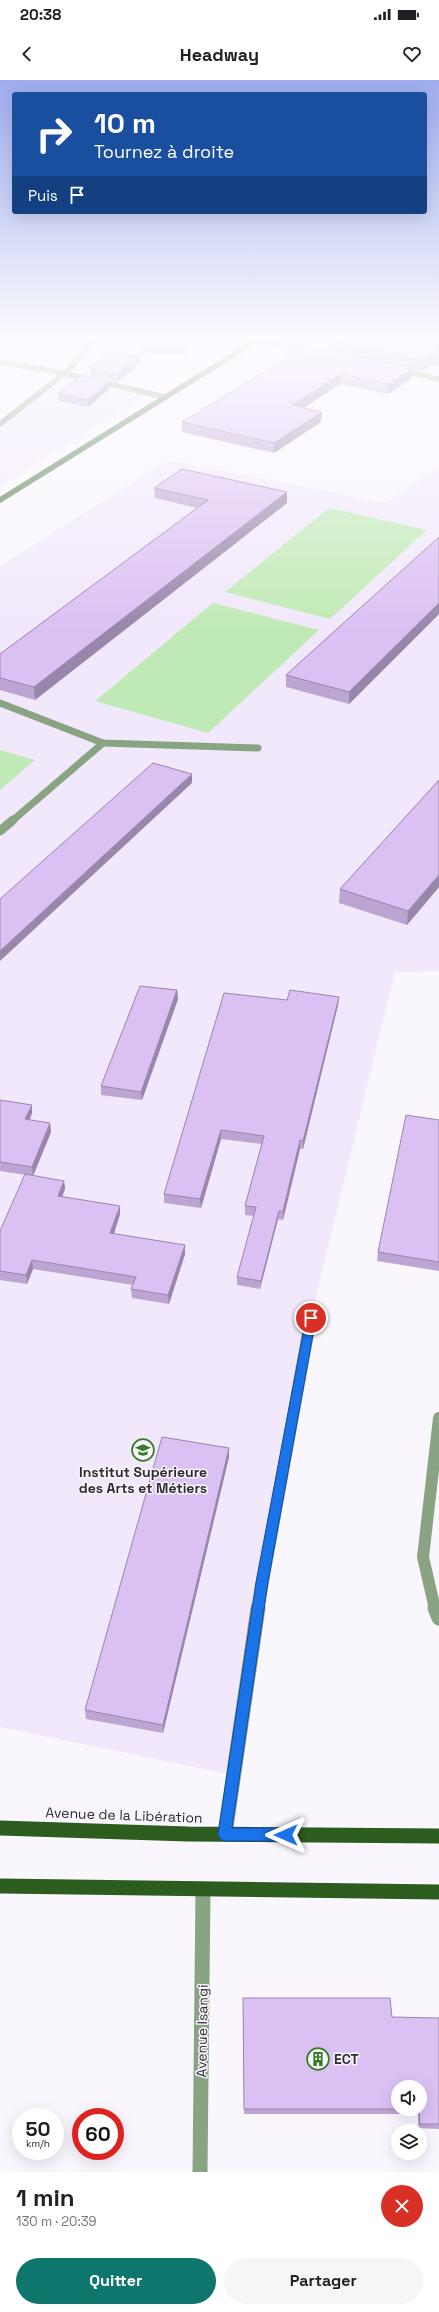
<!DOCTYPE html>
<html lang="fr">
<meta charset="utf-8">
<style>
:root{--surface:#fff;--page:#f6f6f6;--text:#202124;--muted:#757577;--accent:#0f766e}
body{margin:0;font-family:"Space Grotesk",sans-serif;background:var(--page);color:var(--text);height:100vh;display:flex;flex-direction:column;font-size:15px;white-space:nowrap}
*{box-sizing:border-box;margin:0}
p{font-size:13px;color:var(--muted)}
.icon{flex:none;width:22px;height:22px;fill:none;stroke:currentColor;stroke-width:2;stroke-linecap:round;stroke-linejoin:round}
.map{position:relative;height:2092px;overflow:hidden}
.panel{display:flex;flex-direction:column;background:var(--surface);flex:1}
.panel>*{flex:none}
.top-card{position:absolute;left:12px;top:12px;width:415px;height:122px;border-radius:4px;box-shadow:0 4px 16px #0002;background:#1a4fa0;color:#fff;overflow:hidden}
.fabs{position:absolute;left:391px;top:2000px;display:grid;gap:8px}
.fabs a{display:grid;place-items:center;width:36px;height:36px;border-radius:50%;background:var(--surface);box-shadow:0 4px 16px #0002;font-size:20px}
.speed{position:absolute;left:12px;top:2028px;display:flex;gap:8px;font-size:20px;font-weight:700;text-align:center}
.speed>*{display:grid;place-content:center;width:52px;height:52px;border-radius:50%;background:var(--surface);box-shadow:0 4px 16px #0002;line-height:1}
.speed small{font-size:10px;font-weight:400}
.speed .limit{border:6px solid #d22;background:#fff;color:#111}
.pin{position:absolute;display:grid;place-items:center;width:34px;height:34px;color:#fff;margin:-17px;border:2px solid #fff;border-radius:50%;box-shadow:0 1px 4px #0007}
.me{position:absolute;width:44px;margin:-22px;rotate:270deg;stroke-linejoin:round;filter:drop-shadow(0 0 3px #0008)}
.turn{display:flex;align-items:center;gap:14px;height:84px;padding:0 16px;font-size:18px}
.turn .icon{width:52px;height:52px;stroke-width:2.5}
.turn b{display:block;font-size:28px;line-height:34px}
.then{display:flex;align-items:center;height:38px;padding:0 16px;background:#0003;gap:8px;font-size:15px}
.round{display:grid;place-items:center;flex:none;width:42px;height:42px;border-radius:21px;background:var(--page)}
.summary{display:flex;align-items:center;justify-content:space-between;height:68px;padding:0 16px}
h1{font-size:24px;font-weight:600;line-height:30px}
.action{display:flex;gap:8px;margin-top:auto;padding:8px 16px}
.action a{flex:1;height:46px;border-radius:24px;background:var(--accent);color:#fff;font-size:16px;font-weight:600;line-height:46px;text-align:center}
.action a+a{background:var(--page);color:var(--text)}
.status{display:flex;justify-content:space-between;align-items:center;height:28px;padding:0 20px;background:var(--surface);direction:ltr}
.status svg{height:11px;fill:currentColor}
header{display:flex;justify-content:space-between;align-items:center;height:52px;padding:0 16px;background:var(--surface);font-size:18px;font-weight:600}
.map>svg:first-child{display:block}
.built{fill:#f1e8fb}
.green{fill:#c0eab5}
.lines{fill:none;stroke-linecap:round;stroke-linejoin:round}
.lane-far3{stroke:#89a482;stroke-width:7}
.lane-far2{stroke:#89a482;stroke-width:9}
.lane-far1{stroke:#89a482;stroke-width:12}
.lane{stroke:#89a482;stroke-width:15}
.street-far1{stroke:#89a482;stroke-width:5.5}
.street{stroke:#89a482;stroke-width:15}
.secondary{stroke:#537b4a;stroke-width:5.5}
.primary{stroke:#2c5d1e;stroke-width:15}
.wall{fill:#bca5d2}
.shaded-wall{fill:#9986ab}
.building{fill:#dbc0f4;stroke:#9986ab}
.route{fill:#1a73e8;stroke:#114b97}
.labels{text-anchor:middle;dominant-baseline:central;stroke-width:3;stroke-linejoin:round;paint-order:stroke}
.near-poi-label{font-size:14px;font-weight:bold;fill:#2f2c31;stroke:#faf6fe}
.near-street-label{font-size:14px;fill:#2f2c31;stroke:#faf6fe}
</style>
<div class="status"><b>20:38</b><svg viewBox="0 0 49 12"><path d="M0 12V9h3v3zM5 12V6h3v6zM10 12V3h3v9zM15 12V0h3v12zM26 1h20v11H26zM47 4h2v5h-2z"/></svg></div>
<header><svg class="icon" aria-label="back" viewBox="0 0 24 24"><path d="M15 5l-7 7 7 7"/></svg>Headway<svg class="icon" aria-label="heart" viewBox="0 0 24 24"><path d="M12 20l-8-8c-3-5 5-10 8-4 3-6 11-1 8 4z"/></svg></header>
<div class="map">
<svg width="439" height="2092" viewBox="0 0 439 2092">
<rect width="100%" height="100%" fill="#faf6fe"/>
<g class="built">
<polygon points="65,297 146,315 0,406 0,348"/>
<polygon points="168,380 386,423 439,387 439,891 395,892 311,1237 233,1695 0,1647 0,486"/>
</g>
<g class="green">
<polygon points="329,428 427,450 330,539 225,512"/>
<polygon points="213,523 319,550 208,653 95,621"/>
<polygon points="0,670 35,680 0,710"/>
</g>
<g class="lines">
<g class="lane-far3">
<polyline points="0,623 103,663 258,668"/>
<polyline points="12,741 103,663"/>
</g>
<polyline class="lane-far2" points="0,751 13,740"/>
<g class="lane-far1">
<polyline points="258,1529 311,1237"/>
<polyline points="435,1529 423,1477 439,1338"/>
</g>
<g class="lane">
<polyline points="435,1528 439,1538"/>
<polyline points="225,1754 258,1528"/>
</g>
<g class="street-far1">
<polyline points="257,260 316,272"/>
<polyline points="0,282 63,293 165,317"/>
<polyline points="400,290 439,299"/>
<polyline points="0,344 70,289 96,257"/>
</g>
<polyline class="street" points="200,2092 203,1810"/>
<polyline class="secondary" points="0,420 262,257"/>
<g class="primary">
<polyline points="0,1748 188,1754 439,1756"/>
<polyline points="0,1806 439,1812"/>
</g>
</g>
<g class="wall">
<polygon points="143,257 191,257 186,275 140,274 140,268"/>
<polygon points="439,257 439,286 431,285 422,291 413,289 412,298 388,314 340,304 304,328 322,332 321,342 274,373 182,352 182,342 317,271 333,271 334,262"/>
<polygon points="139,276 140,283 118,302 90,295 90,288"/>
<polygon points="110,308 88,327 59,321 58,314"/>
<polygon points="154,408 287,423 35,620 0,610 0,574 197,428 155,418"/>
<polygon points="439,457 439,534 349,624 286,607 286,595"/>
<polygon points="439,700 439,807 407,845 339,823 340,809"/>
<polygon points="177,910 178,919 142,1020 101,1015 101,1006"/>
<polygon points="339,917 338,925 303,1069 300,1069 283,1140 278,1139 260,1209 237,1205 237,1197 254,1136 245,1135 245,1126 262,1064 221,1059 201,1128 164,1123 164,1114 287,920"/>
<polygon points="0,1020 32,1025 32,1033 30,1040 50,1043 51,1052 33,1096 0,1091"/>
<polygon points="439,1040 439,1191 377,1181 378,1172"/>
<polygon points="64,1101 65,1109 62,1116 120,1134 114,1154 185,1165 185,1174 169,1224 132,1218 131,1209 133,1205 33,1189 27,1204 0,1200 0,1151"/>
<polygon points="229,1377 163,1653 86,1639 85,1630"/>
<polygon points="243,1918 392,1937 439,1938 439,2049 418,2048 418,2034 244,2034"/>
</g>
<g class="shaded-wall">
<polygon points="189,257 191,257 186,275 186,269"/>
<polygon points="432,275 431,285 422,291 422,281"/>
<polygon points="139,276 140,283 118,302 117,295"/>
<polygon points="413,288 412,298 388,314 389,304"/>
<polygon points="341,294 340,304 292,335 292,325"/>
<polygon points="109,302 110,308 88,327 88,320"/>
<polygon points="322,332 321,342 274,373 274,363"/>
<polygon points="287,412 287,423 35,620 34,607"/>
<polygon points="439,523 439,534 349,624 349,612"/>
<polygon points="192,694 192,703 0,881 0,871"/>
<polygon points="439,795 439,807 407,845 408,831"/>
<polygon points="177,910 178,919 142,1020 141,1012"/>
<polygon points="339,917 338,925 303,1069 303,1061"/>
<polygon points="32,1025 32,1033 26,1048 25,1039"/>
<polygon points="50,1043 51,1052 33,1096 32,1087"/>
<polygon points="221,1050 221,1059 201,1128 200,1119"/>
<polygon points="300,1060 300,1069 283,1140 283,1131"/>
<polygon points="64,1101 65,1109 59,1125 58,1116"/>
<polygon points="120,1126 120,1134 111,1162 110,1153"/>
<polygon points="279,1131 278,1139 260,1209 261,1201"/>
<polygon points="185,1165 185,1174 169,1224 168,1215"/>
<polygon points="32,1180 33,1189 27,1204 26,1195"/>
<polygon points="229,1368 229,1377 163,1653 163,1645"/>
</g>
<g class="building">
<polygon points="143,257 189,257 186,269 140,268"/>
<polygon points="343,257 439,257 439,277 432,275 422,281 334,262"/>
<polygon points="304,268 317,271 322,268 413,288 389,304 341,294 292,325 322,332 274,363 182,342"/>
<polygon points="109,273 139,276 117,295 90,288"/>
<polygon points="81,295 109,302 88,320 58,314"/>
<polygon points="182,389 287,412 34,607 0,598 0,574 208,420 154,408"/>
<polygon points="439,457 439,523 349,612 286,595"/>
<polygon points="153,683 192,694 0,871 0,819"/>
<polygon points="439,700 439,795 408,831 340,809"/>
<polygon points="140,906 177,910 141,1012 101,1006"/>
<polygon points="290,910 339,917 303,1061 300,1060 283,1131 279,1131 261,1201 237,1197 256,1127 245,1126 264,1056 221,1050 200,1119 164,1114 224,913 287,920"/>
<polygon points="0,1020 32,1025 25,1039 50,1043 32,1087 0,1082"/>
<polygon points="406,1035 439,1040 439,1182 378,1172"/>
<polygon points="25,1094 64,1101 58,1116 120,1126 110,1153 185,1165 168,1215 131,1209 136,1197 32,1180 26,1195 0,1191 0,1151"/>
<polygon points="162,1357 229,1368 163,1645 85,1630"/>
<polygon points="243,1918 390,1918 392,1937 439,1938 439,2044 420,2044 419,2029 420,2029 420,2007 398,2007 398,2029 244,2029"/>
</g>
<linearGradient id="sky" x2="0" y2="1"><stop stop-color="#9daced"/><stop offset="0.47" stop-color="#fdfbff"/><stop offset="1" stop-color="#fdfbff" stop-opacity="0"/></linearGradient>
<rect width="439" height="550" fill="url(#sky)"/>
<polygon class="route" points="311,1234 316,1238 268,1502 232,1748 286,1748 291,1750 293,1755 291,1759 286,1761 225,1761 220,1759 218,1754 256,1502 306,1238"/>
<defs>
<g id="university-ring" transform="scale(1.15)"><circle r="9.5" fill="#faf6fe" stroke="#377e22" stroke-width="1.5"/><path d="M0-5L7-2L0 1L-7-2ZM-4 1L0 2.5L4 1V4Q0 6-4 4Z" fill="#377e22"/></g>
<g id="building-ring" transform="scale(1.15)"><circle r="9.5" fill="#faf6fe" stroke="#377e22" stroke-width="1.5"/><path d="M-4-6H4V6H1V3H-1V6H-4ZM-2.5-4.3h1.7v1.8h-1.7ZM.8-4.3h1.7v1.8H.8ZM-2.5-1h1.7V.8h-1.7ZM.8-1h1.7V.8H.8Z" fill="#377e22"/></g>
</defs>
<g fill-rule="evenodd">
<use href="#university-ring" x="143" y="1370"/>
<use href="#building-ring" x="318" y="1979"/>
</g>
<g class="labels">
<g class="near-poi-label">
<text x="143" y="1392">Institut Supérieure<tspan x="143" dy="16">des Arts et Métiers</tspan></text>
<text x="334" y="1979" text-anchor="start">ECT</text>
</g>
<g class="near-street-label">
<text transform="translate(124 1735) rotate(2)">Avenue de la Libération</text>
<text transform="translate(202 1951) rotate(-89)">Avenue Isangi</text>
</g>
</g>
</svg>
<div class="fabs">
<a><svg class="icon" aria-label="sound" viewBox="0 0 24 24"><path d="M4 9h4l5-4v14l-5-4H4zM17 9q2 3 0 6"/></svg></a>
<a><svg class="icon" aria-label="layers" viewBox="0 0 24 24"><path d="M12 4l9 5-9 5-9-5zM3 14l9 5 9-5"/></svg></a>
</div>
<div class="speed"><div>50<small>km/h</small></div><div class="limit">60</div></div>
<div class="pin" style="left:311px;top:1238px;background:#d93025"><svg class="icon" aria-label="arrive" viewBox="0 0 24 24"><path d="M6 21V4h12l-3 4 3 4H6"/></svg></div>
<svg class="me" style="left:286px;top:1755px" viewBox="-20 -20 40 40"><path d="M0-17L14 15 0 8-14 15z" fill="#1a73e8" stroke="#fff" stroke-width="4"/></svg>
<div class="top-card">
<div class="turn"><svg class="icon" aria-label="right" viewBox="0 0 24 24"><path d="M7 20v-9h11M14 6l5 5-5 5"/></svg><div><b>10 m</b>Tournez à droite</div></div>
<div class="then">Puis<svg class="icon" aria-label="arrive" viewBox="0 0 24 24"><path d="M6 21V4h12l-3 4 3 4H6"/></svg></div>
</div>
</div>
<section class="panel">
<div class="summary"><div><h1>1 min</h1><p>130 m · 20:39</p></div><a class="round" style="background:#d93025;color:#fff"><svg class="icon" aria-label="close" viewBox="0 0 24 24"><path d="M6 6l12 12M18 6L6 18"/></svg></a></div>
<div class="action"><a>Quitter</a><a>Partager</a></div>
</section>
